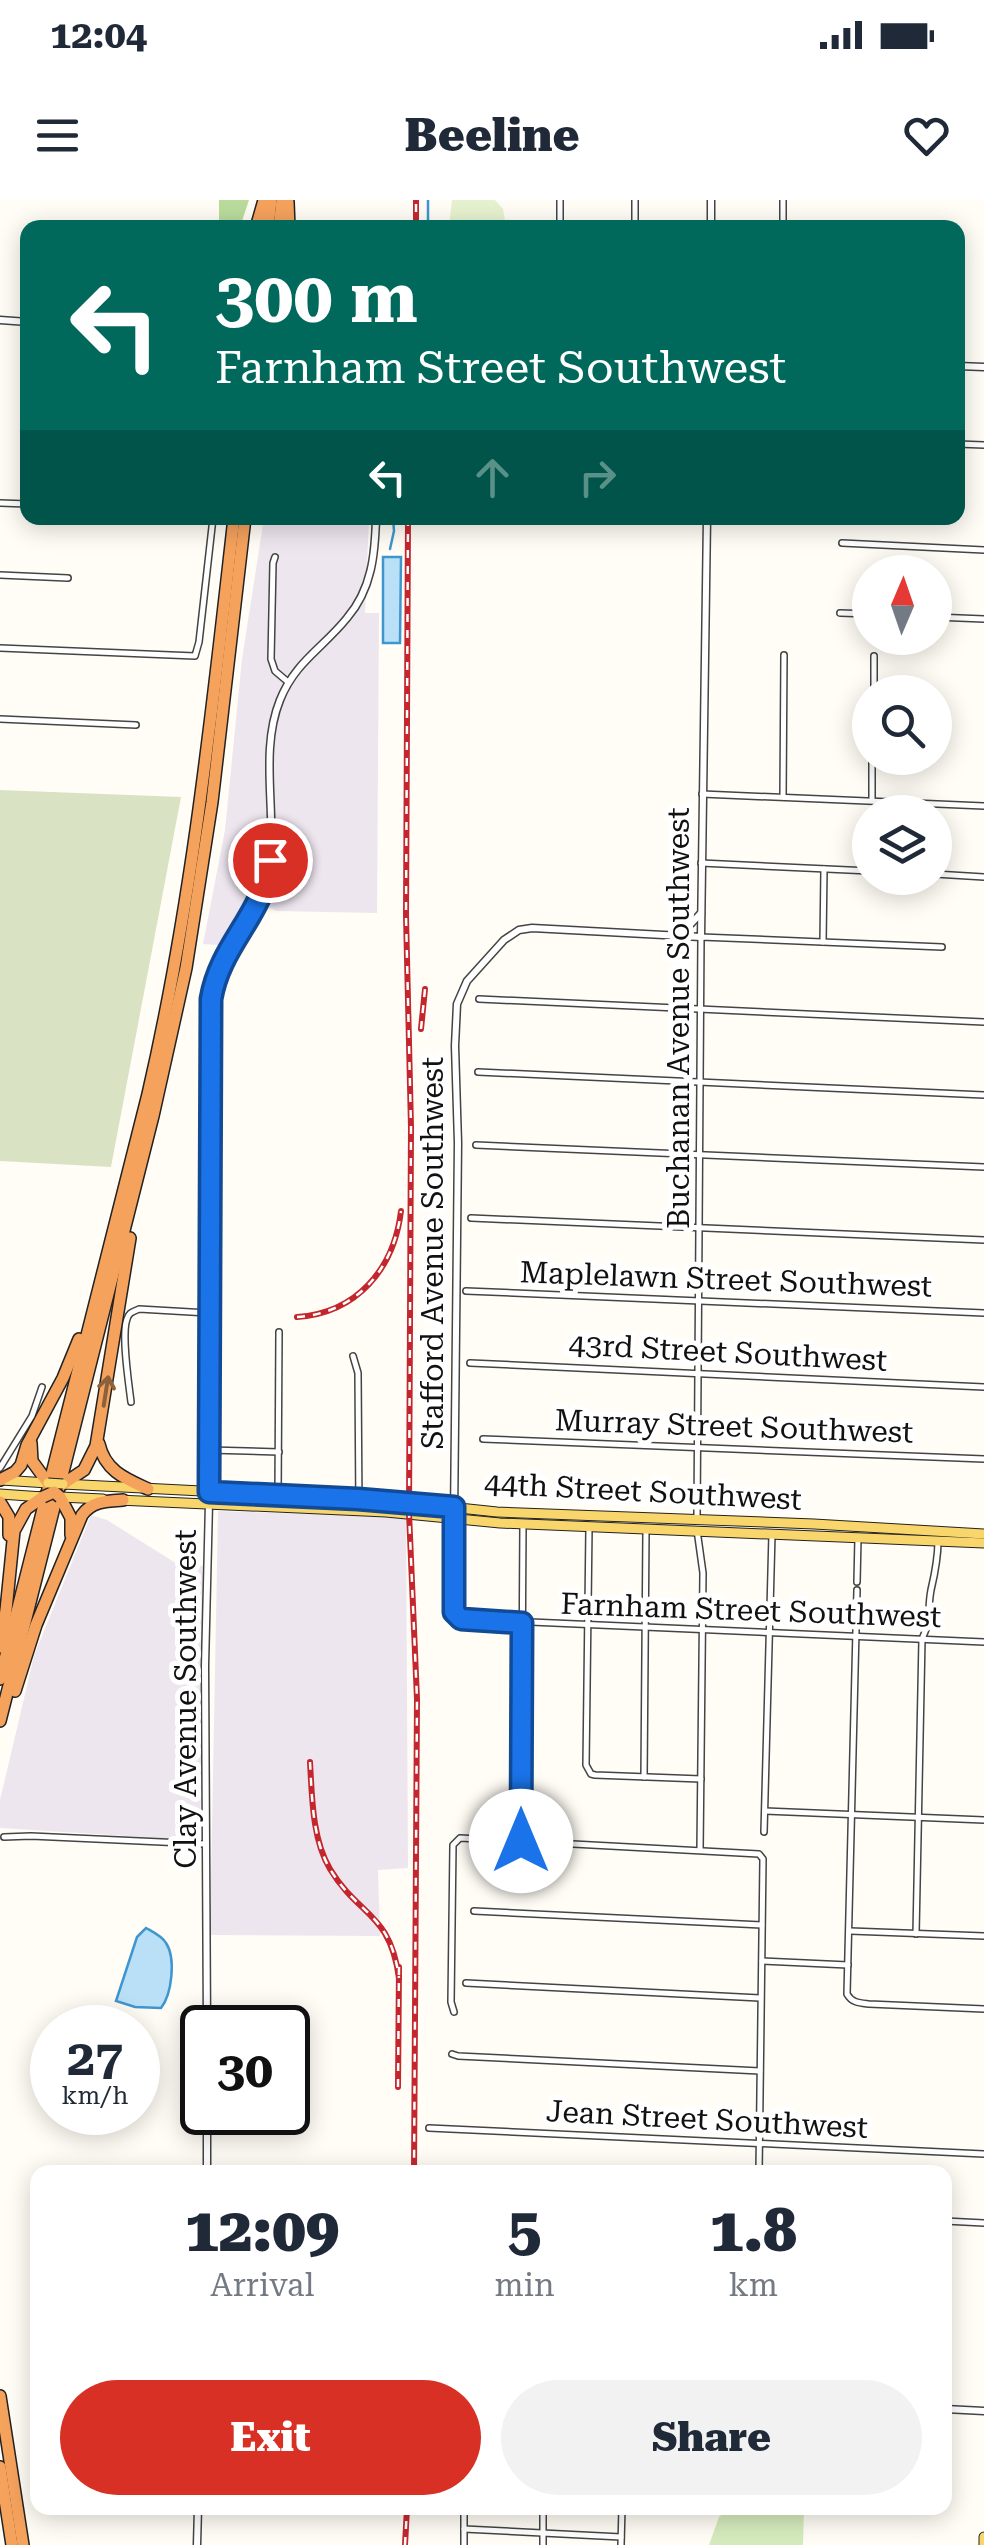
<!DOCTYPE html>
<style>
:root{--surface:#fff;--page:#f2f2f3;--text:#1f2937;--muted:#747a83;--accent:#d93025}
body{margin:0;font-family:"Roboto Serif",serif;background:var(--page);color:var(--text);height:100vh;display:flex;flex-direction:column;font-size:38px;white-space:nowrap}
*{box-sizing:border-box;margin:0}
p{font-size:32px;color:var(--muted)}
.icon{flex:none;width:55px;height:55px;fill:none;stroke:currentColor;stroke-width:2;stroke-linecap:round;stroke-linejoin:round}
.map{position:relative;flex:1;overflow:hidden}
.details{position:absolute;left:30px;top:1965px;width:922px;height:350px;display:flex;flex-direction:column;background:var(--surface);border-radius:20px;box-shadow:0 5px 25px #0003}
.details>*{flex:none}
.banner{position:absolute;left:20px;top:20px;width:945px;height:305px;border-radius:20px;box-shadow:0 5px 25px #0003;background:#00695c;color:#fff;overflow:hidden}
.needle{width:65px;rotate:2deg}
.fabs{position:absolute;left:852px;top:355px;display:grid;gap:20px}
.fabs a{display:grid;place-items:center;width:100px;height:100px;border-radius:50%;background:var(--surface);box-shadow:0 5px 25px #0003;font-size:50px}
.speed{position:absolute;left:30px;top:1805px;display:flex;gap:20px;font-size:50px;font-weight:700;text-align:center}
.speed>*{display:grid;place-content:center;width:130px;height:130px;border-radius:50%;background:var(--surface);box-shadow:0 5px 25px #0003;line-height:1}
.speed small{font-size:25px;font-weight:400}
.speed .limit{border:5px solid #111;border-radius:15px;background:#fff;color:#111}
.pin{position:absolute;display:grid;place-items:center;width:85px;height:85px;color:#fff;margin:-42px;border:5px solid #fff;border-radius:50%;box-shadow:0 2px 10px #0007}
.me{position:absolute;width:110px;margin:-55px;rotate:0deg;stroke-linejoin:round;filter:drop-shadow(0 0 8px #0008)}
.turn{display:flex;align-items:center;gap:35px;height:210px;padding:0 30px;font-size:45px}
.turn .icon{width:130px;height:130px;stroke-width:2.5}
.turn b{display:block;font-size:70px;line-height:85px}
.lanes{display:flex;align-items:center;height:95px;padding:0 30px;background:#0003;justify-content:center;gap:50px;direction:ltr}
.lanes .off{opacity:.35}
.eta{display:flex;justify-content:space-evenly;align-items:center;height:170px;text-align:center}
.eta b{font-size:60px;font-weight:800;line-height:70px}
.cta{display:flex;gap:20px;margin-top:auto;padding:20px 30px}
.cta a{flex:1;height:115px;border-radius:60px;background:var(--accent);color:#fff;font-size:40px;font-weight:800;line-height:115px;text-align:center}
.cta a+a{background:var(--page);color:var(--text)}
.status{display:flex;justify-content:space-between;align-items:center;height:70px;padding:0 50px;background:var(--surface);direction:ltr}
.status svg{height:28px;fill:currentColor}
header{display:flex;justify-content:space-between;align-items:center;height:130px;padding:0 30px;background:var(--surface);font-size:45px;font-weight:800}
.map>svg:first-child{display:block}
.industrial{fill:#eee6ef}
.green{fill:#d5ebbd}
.forest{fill:#b9dc9c}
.cemetery{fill:#d9e3c4}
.pitch{fill:#e6f2cf}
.water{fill:#b9e0f7;stroke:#3f96cf;stroke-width:2.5}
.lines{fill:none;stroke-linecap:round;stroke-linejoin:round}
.stream{stroke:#3f96cf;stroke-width:2.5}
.minor-casing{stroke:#444;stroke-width:8}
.tertiary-casing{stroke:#444;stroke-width:9}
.primary-casing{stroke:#222;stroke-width:11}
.motorway-casing{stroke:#222;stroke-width:14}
.minor{stroke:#fff;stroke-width:5}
.tertiary{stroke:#fff;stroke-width:6}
.primary{stroke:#f9d66b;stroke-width:9}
.motorway{stroke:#f5a25d;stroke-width:11}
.rail-casing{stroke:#c4262e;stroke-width:6}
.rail{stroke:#fff;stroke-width:2.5;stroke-dasharray:8;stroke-linecap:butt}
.primary-bridge-casing{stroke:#222;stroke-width:11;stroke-linecap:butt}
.motorway-bridge-casing{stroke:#222;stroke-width:14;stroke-linecap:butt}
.primary-bridge{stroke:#f9d66b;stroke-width:9}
.motorway-bridge{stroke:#f5a25d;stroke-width:11}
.oneway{stroke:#8e613b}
.route-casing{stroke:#114b97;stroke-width:25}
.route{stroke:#1a73e8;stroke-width:18}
.labels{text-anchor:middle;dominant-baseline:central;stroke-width:10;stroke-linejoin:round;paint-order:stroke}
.street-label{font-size:30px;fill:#111;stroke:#fff}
</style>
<div class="status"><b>12:04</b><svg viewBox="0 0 49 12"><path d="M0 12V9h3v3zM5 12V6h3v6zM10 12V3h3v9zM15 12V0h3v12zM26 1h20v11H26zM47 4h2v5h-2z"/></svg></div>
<header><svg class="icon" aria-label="menu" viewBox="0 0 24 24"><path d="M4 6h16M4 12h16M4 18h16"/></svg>Beeline<svg class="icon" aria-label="heart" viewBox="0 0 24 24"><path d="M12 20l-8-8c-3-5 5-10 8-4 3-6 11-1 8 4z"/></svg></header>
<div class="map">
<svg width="984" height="2345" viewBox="0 0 984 2345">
<rect width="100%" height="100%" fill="#fffdf5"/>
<g class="industrial">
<polygon points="264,318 369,318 365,413 379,413 377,713 277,711 262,705 233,746 203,744 225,630 242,459"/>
<polygon points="218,1311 406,1317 408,1668 378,1670 380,1736 210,1735"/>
<polygon points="91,1315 107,1320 179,1365 204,1366 200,1638 191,1640 0,1628 0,1600 34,1456"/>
</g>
<polygon class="green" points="729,2308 804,2308 803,2345 709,2345 719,2317"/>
<polygon class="forest" points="219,0 249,0 240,27 219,27"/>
<polygon class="cemetery" points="0,590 181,597 111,967 0,961"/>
<polygon class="pitch" points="452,0 495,0 503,9 506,27 449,27"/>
<g class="water">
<polygon points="383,357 401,357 400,443 383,443"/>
<path d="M146,1728C153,1732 162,1736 166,1743C176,1758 172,1794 161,1808L135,1807L116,1801L137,1737Z"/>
</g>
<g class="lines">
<g class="stream">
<polyline points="428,0 428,28"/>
<polyline points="390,349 394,331 393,318"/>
</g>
<g class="minor-casing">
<g id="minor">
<polyline points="560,0 560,28"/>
<polyline points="635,0 635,28"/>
<polyline points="783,28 783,0"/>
<polyline points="958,244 984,245"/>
<polyline points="0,303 28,304"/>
<polyline points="842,343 984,350"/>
<polyline points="275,357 273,363 271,459 275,471 288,482"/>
<polyline points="0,375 68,378"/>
<polyline points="840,413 870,414"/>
<polyline points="935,417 984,419"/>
<polyline points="0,448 195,456 199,442 213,318"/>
<polyline points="874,492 874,456"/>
<polyline points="0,519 136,525"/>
<polyline points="702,594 984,606"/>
<polyline points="783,597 784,455"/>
<polyline points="872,599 872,558"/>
<polyline points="701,663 870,671"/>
<polyline points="935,674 984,677"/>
<polyline points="823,742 824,669"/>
<polyline points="479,799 984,822"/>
<polyline points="478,872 984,895"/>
<polyline points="476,945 984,967"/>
<polyline points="471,1018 984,1040"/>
<polyline points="466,1091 984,1113"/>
<polyline points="353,1156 358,1173 359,1310"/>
<polyline points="470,1163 984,1187"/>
<path d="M131,1202C129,1185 121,1134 127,1119C129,1112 133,1112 139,1109L208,1113"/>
<polyline points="483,1239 984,1259"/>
<polyline points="209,1250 279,1252"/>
<polyline points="0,1268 32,1216 42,1187"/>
<polyline points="278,1294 279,1132"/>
<polyline points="697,1318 701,737 942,747"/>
<polyline points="454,1319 454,1412 461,1419 984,1442"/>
<polyline points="589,1328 586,1565 591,1574 595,1575 701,1579"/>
<polyline points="697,1330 703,1373 700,1650"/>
<polyline points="857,1382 858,1338"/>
<path d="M857,1390L847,1794C852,1803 860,1803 869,1804L984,1809"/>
<polyline points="644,1577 646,1331"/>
<polyline points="765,1611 984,1620"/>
<polyline points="764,1632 772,1334"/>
<polyline points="4,1637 31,1636 205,1644"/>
<polyline points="521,1641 523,1324"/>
<polyline points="474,1711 762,1725"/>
<polyline points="850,1731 984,1736"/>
<path d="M916,1734L922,1439C932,1418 927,1411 931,1390C935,1373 938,1359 938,1341"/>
<polyline points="762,1761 848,1765"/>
<polyline points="466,1783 760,1798"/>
<polyline points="454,1812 451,1802 453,1645 460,1638 759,1654 763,1659 759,1972"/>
<polyline points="452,1854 458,1856 760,1871"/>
<polyline points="429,1928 984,1954"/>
<polyline points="945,2021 984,2023"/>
<polyline points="464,2329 621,2337"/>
<polyline points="464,2345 464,2308"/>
<polyline points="543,2345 543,2308"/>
<polyline points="621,2345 622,2308"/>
</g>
</g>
<g class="tertiary-casing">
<g id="tertiary">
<polyline points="711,28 711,0"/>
<polyline points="0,120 28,122"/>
<polyline points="958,166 984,167"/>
<polyline points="676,734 688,727 701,713"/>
<polyline points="454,1318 458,943 455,846 457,804 467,781 504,740 519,730 532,728 701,737 707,318"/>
<path d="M207,1828L205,1466L209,1303L208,1113L211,799C214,778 221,759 232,742C245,722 260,706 266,682C281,624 257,557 280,500C295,462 323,448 347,418C372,389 375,354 376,318"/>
<polyline points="207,1912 207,1972"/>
<polyline points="945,2209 984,2211"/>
<polyline points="197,2345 198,2308"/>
</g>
</g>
<g class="primary-casing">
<g id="primary">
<polyline points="1,1280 48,1283"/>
<polyline points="63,1284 383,1300 497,1312 814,1324 984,1334"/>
<polyline points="0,1294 43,1297"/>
<polyline points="60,1297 103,1299"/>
<polyline points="118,1300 386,1312 500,1323 984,1343"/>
<polyline points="984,2345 984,2337"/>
</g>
</g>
<g class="motorway-casing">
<g id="motorway">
<polyline points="288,2 289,28"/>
<polyline points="256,28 264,0"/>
<polyline points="268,28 271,0"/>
<polyline points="279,28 282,0"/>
<polyline points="31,1243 32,1261 48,1283"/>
<path d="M99,1244C105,1271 126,1279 148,1289"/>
<polyline points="0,1280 15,1272 21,1265 27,1245 63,1178 79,1139"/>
<polyline points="63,1284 84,1270 96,1246 130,1038"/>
<polyline points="60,1297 71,1318 71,1335"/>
<polyline points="0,1302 9,1317 9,1335"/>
<polyline points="0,1447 6,1410 14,1331 26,1309 43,1297"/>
<path d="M0,1479L148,894C192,704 212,511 234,318"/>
<path d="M15,1491L36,1425L82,1315C92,1301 106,1301 123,1300"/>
<polyline points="0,1521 153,916 186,768 212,602 245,318"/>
<polyline points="0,2196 23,2345"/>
<polyline points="0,2267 12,2345"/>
</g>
</g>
<use href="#minor" class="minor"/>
<use href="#tertiary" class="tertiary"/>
<use href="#primary" class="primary"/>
<use href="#motorway" class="motorway"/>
<g class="rail-casing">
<g id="rail">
<polyline points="416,28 416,0"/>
<polyline points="408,318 406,716 411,927 409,1313 417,1499 414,1972"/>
<polyline points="421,829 425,789"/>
<path d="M297,1117C357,1113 394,1069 401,1011"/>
<path d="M310,1562C312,1596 312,1639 330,1669C359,1717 390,1712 399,1778"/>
<polyline points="398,1887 399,1767"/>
<polyline points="405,2345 407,2308"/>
</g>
</g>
<use href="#rail" class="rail"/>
<g class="primary-bridge-casing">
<polyline id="primary-bridge" points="48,1283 63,1284"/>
</g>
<g class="motorway-bridge-casing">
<polyline id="motorway-bridge" points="43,1297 54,1292 60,1297"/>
</g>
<use href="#primary-bridge" class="primary-bridge"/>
<use href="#motorway-bridge" class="motorway-bridge"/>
</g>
<defs><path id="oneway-shaft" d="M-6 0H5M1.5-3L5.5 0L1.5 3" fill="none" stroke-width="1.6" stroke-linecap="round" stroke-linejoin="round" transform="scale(2.5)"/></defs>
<use class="oneway" href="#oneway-shaft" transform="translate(106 1191) rotate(-81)"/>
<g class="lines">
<g class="route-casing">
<path id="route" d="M270,660C264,715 220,744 211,799L209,1292L358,1299L454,1307V1412L461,1419L522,1423L521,1641"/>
</g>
<use href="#route" class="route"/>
</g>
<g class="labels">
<g class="street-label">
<text transform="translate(678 818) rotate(-90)">Buchanan Avenue Southwest</text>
<text transform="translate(432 1053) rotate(-90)">Stafford Avenue Southwest</text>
<text transform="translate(726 1079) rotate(2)">Maplelawn Street Southwest</text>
<text transform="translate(728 1152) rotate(3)">43rd Street Southwest</text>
<text transform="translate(734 1226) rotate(2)">Murray Street Southwest</text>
<text transform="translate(643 1291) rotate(3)">44th Street Southwest</text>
<text transform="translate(751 1410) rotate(2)">Farnham Street Southwest</text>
<text transform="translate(185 1499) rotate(-90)">Clay Avenue Southwest</text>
<text transform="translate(707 1919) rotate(3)">Jean Street Southwest</text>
</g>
</g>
</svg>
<div class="fabs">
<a><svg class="needle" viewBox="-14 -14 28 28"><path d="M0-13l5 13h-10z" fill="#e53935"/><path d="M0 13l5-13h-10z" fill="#747a83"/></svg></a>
<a><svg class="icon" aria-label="search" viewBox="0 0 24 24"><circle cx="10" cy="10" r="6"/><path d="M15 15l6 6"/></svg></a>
<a><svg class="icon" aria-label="layers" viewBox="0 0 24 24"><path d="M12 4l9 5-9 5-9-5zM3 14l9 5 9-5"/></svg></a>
</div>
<div class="speed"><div>27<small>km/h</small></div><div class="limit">30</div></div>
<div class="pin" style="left:270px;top:660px;background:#d93025"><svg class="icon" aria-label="arrive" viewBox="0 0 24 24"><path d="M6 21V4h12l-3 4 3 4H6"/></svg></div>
<svg class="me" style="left:521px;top:1641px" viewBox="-20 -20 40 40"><circle r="19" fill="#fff"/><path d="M0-13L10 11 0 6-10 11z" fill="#1a73e8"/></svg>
<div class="banner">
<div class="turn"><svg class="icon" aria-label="left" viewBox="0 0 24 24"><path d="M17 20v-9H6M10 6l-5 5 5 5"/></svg><div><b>300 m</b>Farnham Street Southwest</div></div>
<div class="lanes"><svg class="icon" aria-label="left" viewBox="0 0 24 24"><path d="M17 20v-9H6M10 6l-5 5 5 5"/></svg><svg class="icon off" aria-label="ahead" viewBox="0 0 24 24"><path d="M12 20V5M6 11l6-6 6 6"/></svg><svg class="icon off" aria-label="right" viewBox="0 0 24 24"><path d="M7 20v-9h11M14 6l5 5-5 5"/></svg></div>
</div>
<section class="details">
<div class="eta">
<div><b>12:09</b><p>Arrival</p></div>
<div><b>5</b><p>min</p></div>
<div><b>1.8</b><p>km</p></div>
</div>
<div class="cta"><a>Exit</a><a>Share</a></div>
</section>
</div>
